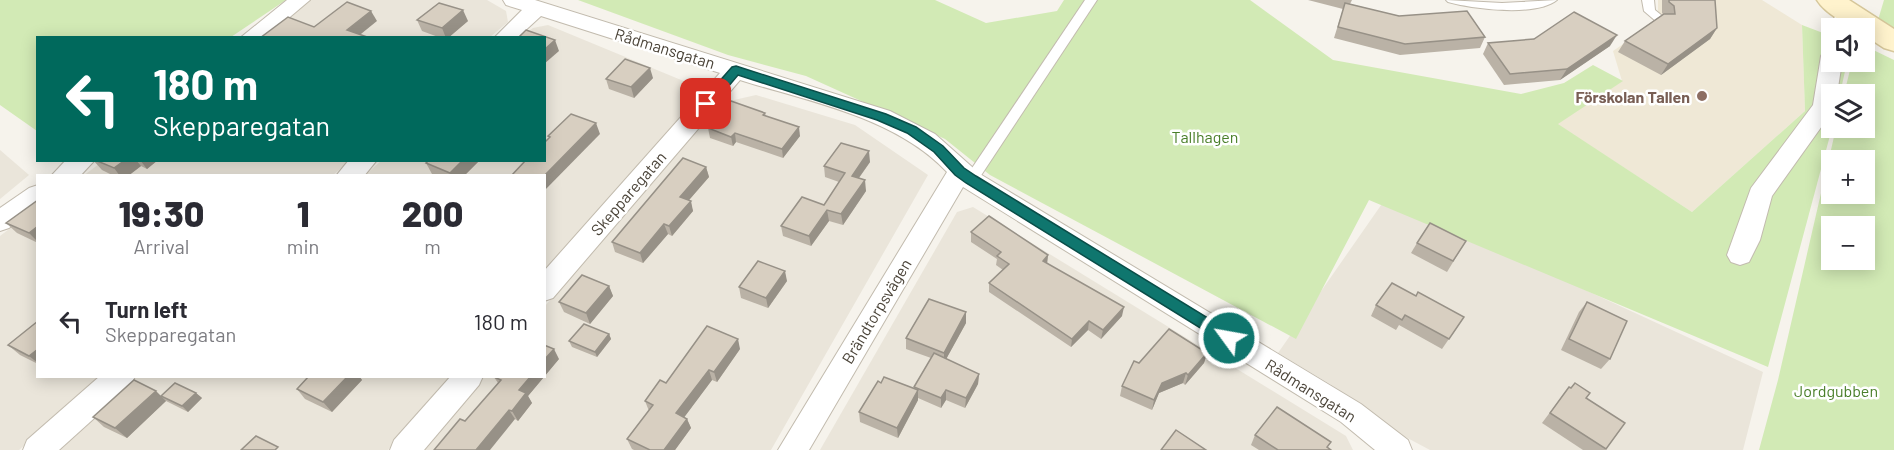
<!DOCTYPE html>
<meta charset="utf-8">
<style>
:root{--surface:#fff;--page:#f7f7f7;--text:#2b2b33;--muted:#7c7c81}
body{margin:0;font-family:Barlow,sans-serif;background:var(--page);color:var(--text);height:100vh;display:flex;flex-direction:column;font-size:22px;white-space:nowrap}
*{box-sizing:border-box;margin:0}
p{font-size:20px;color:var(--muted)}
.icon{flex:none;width:33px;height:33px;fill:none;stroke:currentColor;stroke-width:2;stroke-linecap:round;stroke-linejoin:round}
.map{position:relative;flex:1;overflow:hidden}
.side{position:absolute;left:36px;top:174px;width:510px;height:204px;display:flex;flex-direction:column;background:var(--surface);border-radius:0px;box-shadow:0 3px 15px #0003}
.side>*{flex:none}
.hud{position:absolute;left:36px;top:36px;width:510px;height:126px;border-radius:0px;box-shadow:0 3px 15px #0003;background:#00695c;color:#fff;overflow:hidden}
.fabs{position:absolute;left:1821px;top:18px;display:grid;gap:12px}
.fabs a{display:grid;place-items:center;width:54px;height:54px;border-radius:0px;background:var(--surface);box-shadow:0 3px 15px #0003;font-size:30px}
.pin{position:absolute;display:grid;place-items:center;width:51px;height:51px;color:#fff;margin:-26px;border-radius:12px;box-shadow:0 3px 9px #0006}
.me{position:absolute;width:66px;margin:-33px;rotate:302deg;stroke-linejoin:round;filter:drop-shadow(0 0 4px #0008)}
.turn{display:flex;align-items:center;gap:21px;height:126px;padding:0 18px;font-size:27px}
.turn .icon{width:78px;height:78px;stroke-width:2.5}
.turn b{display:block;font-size:42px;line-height:51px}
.eta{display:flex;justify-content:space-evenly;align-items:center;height:102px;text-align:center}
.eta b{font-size:36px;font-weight:800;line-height:42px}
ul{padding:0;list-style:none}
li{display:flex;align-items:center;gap:18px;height:90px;padding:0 18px}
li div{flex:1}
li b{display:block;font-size:22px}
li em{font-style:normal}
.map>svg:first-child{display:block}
.residential{fill:#eae5da}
.education{fill:#efe8d6}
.green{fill:#d2eab5;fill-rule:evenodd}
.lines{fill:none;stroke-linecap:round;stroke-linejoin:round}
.lane-casing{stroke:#c2bbae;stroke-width:2}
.street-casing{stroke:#c2bbae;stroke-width:2}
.secondary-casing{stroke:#d6c79b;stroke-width:3}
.lane{fill:#fff;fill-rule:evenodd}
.street{fill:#fff;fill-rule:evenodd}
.secondary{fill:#fff3cd;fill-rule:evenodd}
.wall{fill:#bab2a6}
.shaded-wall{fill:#979187}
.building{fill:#d8cfc1;stroke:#979187;stroke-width:1.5}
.route{fill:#0f766e;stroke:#0a4d48;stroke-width:1.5}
.education-dot{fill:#8d6e63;stroke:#fff;stroke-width:2}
.labels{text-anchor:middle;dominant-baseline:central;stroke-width:5;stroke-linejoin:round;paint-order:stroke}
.street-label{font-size:16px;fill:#4b4439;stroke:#fff}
.education-label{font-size:16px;font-weight:bold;fill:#785e54;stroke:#fff;text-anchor:end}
.park-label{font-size:16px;fill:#4a7f2a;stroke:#fff}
</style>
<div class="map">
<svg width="1894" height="450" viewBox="0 0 1894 450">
<rect width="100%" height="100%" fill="#f6f3ec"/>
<g class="residential">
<polygon points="310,0 487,0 506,11 508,22 490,37 262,38"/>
<polygon points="548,25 686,82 700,97 545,273 544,176 364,176 381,161 544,160 544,38 521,37 533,28"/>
<polygon points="756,95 855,125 928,175 771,450 420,450 483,377 544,376 545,306 721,103"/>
<polygon points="0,150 29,175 0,199"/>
<polygon points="103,161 350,161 333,175 83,176"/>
<polygon points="1386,198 1763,372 1743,450 1430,450 1398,433 1330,384 1278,353"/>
<polygon points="973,207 1346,436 1353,450 820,450 957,212"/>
<polygon points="37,208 38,376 103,377 19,450 0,450 0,236"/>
<polygon points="135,377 453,377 388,450 51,450"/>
</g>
<polygon class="education" points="1658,0 1762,0 1802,25 1805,111 1692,212 1557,124 1622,81 1613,51 1658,20"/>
<g class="green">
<polygon points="0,0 286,0 231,37 38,38 37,131 0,105"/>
<polygon points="578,0 935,0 986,23 1057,11 1064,0 1250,0 1333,60 1521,94 1564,83 1593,65 1623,81 1558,124 1692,212 1805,111 1802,25 1831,36 1832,62 1847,62 1840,94 1832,94 1832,128 1768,367 1369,200 1296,339 990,175 945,139 806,76 728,55"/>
<polygon points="1884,0 1894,0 1894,29 1878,20"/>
<path d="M1865,46L1894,60V450H1759L1778,380L1836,128H1864V94H1844L1852,62H1864ZM1864,160V194H1832V160ZM1864,226V260H1832V226Z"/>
</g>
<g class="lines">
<g class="lane-casing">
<g id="lane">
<polygon points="1085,0 1097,0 976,183 966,183 964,180 966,177"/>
<path d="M1446,0L1502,3L1557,0C1536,17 1473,9 1448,2Z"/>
<polygon points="1642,0 1654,0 1655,10 1666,19 1666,23 1658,23 1644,11"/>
</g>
</g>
<g class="street-casing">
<g id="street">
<polygon points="287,0 310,0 265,38 240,38"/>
<path d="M503,0H535L890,111L935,134L980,174L1361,404L1408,440L1412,450H1375L1341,422L963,187L809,450H778L947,172C895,117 810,102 740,80L553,298L544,301V271L720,73L541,16L517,38H494L522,10L506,5Z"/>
<path d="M1849,7L1856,9L1860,14L1849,28H1832L1830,33L1827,28C1833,19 1839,10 1849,7Z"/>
<polygon points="1832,49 1832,62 1842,62 1837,94 1832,94 1832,112 1772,196 1760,240 1749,262 1740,265 1731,262 1727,255 1751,188 1813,105 1821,56 1824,51"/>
<polygon points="66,160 95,160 80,176 51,176"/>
<polygon points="349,160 377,160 364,176 336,176"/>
<polygon points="38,185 38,207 9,228 0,231 0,208 29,188"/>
<polygon points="100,376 135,376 131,385 59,450 23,450 27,440"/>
<polygon points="451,376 483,376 479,385 424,450 390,450 394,440"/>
</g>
</g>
<g class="secondary-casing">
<path id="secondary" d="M1817,0H1849L1894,29V51L1884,48L1864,35V28C1849,28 1825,13 1817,0Z"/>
</g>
<use href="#lane" class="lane"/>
<use href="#street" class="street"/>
<use href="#secondary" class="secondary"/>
</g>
<g class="wall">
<polygon points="1308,0 1352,0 1350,4 1485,37 1480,48 1400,55 1334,38 1343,9"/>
<polygon points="1662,0 1715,0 1717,28 1710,39 1661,75 1618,52 1625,41 1663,14 1662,13"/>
<polygon points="417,20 468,21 448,38 441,38 422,31"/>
<polygon points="1488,43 1610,46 1560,80 1504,85 1483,54"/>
<polygon points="653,78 634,98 609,89 606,79"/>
<polygon points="765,113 766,116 800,136 783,158 736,142 733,146 710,138 708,128"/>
<polygon points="93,160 158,160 147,169 141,166 128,176 114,176 102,170"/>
<polygon points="479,161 464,176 435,176 432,174 426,163"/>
<polygon points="870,162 859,178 866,191 843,225 829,221 811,246 783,236 781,226 824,205 839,182 825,177 824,166"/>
<polygon points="706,167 709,177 689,200 693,211 672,236 668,234 643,263 615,252 612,242"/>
<polygon points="38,200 38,243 17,233 6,223"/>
<polygon points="971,232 1048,255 1047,263 1122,316 1101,339 1088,330 1071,347 989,292 989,283 1003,270 996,265 997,259 971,242"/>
<polygon points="1466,241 1447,272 1411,253 1417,243"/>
<polygon points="787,281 768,308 741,298 739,287"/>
<polygon points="609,286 613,296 590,324 564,312 559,302"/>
<polygon points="1416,296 1464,317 1442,349 1399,325 1396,330 1371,316 1376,305"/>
<polygon points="1587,302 1610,359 1601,369 1561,350 1579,312"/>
<polygon points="966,312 966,323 946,359 979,374 978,384 965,408 946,400 941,408 918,398 918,400 898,438 860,422 859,412 881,383 914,389 914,387 931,358 906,349 906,338"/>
<polygon points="38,321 38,364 20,355 8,345"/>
<polygon points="609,334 611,339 597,357 572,347 569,341"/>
<polygon points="740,349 717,382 712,380 684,417 687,419 691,428 675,450 634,450 632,449 627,439 649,411 645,401 666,383"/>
<polygon points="1207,353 1204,363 1185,385 1183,383 1159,393 1152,410 1120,396 1122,386 1139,363"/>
<polygon points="559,359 528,396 532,403 518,421 515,419 465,421 498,383 494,377"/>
<polygon points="309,376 359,376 362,380 332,412 305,399 297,389"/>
<polygon points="1569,387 1625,423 1605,450 1583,450 1542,423"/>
<polygon points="196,393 202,398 188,412 166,401 127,438 104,427 93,417 161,396"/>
<polygon points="1255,435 1331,442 1327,448 1331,450 1259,450 1251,445"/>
</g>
<g class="shaded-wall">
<polygon points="463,10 468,21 448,38 446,38 442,28"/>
<polygon points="371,11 377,21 356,38 347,30"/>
<polygon points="1717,28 1710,39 1661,75 1668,64"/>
<polygon points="1617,35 1610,46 1560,80 1567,69"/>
<polygon points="555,40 559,51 544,64 544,50"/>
<polygon points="650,68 653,78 634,98 631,87"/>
<polygon points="596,123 600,134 544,191 544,176"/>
<polygon points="799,127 800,136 783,158 782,149"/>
<polygon points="735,133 736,142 733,146 731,137"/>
<polygon points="869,151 870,162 853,186 852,176"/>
<polygon points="125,160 136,160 141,166 128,176 120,176 114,168"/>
<polygon points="140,160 158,160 147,169"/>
<polygon points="463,160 479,161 464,176 451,176 450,173"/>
<polygon points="706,167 709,177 683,207 680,197"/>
<polygon points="865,180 866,191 843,225 841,214"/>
<polygon points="691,201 693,211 672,236 669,226"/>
<polygon points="827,210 829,221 811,246 809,236"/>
<polygon points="664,224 668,234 643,263 640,253"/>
<polygon points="38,226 38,242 29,233"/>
<polygon points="1048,255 1047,264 1043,261"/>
<polygon points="785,271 787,281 768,308 766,298"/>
<polygon points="609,286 613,296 590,324 586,313"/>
<polygon points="1124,307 1122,316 1101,339 1103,330"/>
<polygon points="966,312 966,323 944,363 944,353"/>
<polygon points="1089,321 1088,330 1071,347 1072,339"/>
<polygon points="609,334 611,339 597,357 595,352"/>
<polygon points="738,339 740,349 717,382 714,372"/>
<polygon points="38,349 38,363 29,356"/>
<polygon points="554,349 559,359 528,396 532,403 518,421 512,411 519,390 531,376 544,376 544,360"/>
<polygon points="1207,353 1204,363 1185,385 1188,375"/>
<polygon points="709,370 712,380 680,423 676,413"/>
<polygon points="1186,373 1183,383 1159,393 1152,410 1154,400 1162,383"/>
<polygon points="979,374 978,384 965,408 966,398"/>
<polygon points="348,376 359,376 362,380 332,412 323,402"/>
<polygon points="918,390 918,400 898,438 897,428"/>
<polygon points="946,390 946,400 941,408 941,398"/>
<polygon points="156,391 166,401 127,438 115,428"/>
<polygon points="196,393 202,398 188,412 182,406"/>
<polygon points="509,410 515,419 490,450 476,450"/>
<polygon points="687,419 691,428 675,450 664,450"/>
</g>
<g class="building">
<polygon points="1669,0 1715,0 1717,28 1668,64 1625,41 1664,14 1675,14 1674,6 1669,2"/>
<polygon points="347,2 371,11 347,30 370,38 260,38 288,17 314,27"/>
<polygon points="439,3 463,10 442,28 417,20"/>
<polygon points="1345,3 1399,16 1467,11 1485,37 1405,44 1338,27"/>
<polygon points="1574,12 1617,35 1567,69 1510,74 1488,43 1534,39"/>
<polygon points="526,30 555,40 544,50 544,38 518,38"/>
<polygon points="625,59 650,68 631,87 606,79"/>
<polygon points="731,101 765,113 763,115 799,127 782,149 735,133 731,137 708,128"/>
<polygon points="571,114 596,123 544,176 511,176 526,160 544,160 544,143 550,137 548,136"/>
<polygon points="841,143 869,151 852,176 865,180 841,214 827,210 809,236 781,226 802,197 824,205 845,173 824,166"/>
<polygon points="683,158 706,167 680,197 691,201 669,226 664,224 640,253 612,242"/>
<polygon points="95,160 125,160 114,168"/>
<polygon points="429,160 463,160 450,173 426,163"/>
<polygon points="38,200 38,226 29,233 6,223"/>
<polygon points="989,216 1048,255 1043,261 1124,307 1103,330 1089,321 1072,339 989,283 1009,264 997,256 1001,252 971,232"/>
<polygon points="1430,223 1466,241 1453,261 1417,243"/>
<polygon points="758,261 785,271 766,298 739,287"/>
<polygon points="582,275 609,286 586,313 559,302"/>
<polygon points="1392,283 1416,296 1418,292 1464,317 1449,339 1405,315 1402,320 1376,305"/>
<polygon points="929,299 966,312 944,353 906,338"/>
<polygon points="1587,302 1627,321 1610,359 1569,339"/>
<polygon points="38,321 38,349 29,356 8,345"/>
<polygon points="584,324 609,334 595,352 569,341"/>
<polygon points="707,326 738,339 714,372 709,370 676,413 687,419 664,450 650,450 627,439 653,405 645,401 660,380 666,383"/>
<polygon points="1169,329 1207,353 1188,375 1186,373 1162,383 1154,400 1122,386 1134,361 1139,363"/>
<polygon points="544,345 554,349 544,360"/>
<polygon points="934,353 979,374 966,398 946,390 941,398 914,387"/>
<polygon points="309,376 348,376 323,402 297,389"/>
<polygon points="495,376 531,376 519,390 526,393 512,411 509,410 476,450 434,450 460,419 465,421 501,380 494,377"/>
<polygon points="884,377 918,390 897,428 859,412 878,381 881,383"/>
<polygon points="134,380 156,391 115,428 93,417"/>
<polygon points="175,383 196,393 182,406 161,396"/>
<polygon points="1575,383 1590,393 1586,398 1625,423 1606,449 1550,413 1569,387 1571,388"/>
<polygon points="1277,407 1331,442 1327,447 1331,450 1278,450 1255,435"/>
<polygon points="1176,430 1206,450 1161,450"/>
<polygon points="256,436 278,447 275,450 241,450"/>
</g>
<polygon class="route" points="736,66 886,114 916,127 943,146 964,168 976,176 1234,334 1236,338 1234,342 1229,344 1223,342 966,183 955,175 934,152 907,133 877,120 738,75 711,107 702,107 700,104 702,101 732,67"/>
<circle class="education-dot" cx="1702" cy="96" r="6"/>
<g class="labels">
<g class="street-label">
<text transform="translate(665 48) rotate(17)">Rådmansgatan</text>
<text transform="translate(628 193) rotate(-49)">Skepparegatan</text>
<text transform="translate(876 311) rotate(-59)">Brändtorpsvägen</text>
<text transform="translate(1311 390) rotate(32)">Rådmansgatan</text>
</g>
<g class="education-label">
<text x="1690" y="96">Förskolan Tallen</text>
</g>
<g class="park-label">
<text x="1205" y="136">Tallhagen</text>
<text x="1836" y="390">Jordgubben</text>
</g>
</g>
</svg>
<div class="fabs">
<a><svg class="icon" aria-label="sound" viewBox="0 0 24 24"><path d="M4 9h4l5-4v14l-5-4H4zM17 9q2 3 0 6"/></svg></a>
<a><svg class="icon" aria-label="layers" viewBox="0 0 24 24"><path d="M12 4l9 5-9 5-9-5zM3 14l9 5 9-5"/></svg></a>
<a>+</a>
<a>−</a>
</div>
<div class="pin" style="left:706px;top:104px;background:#d93025"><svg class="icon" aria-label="arrive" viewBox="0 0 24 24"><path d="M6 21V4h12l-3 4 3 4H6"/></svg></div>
<svg class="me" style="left:1229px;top:338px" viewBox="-20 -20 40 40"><circle r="17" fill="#0f766e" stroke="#fff" stroke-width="3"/><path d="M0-11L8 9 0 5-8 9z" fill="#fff"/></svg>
<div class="hud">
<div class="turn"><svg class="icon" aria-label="left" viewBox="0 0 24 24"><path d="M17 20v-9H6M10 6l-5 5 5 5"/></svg><div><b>180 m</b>Skepparegatan</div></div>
</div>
<section class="side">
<div class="eta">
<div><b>19:30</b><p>Arrival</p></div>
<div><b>1</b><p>min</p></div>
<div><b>200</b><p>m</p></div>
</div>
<ul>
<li><svg class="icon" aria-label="left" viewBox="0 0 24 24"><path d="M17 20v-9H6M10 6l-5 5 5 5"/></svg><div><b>Turn left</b><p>Skepparegatan</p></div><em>180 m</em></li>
</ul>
</section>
</div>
